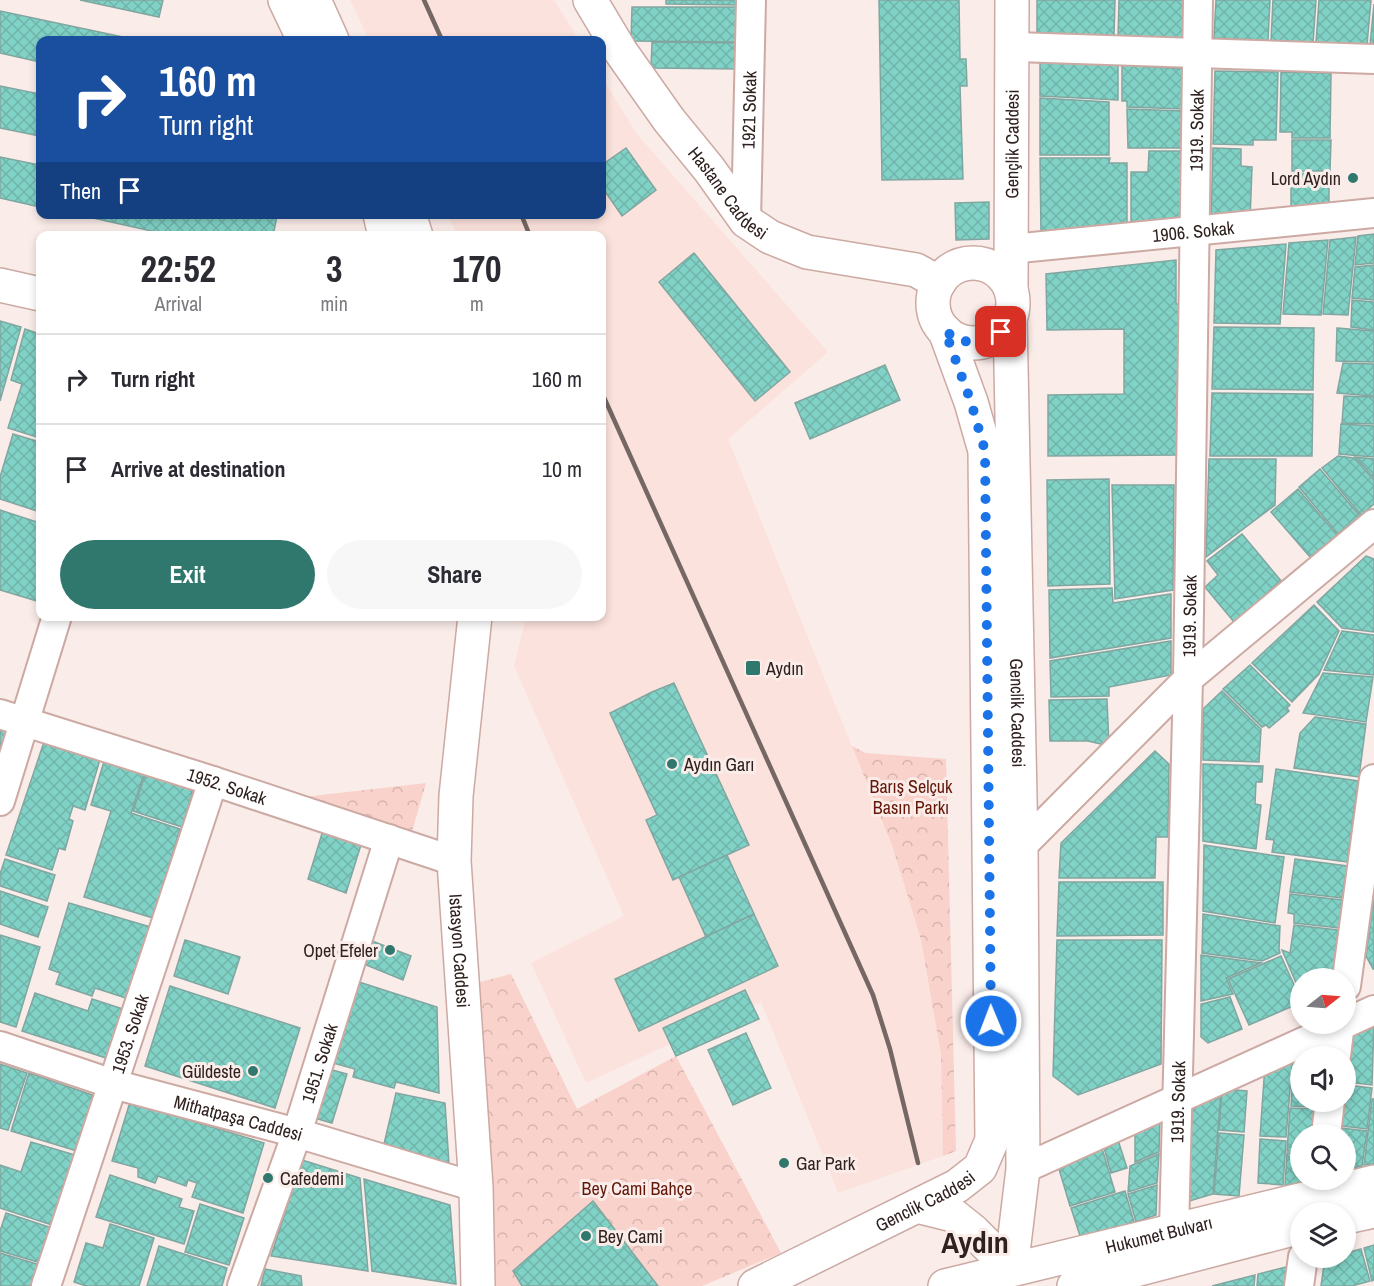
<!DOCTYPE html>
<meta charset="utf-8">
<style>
:root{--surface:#fff;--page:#f7f7f7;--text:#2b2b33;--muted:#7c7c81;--line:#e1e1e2;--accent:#30776e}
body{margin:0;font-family:"Archivo Narrow",sans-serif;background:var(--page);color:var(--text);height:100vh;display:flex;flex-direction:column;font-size:22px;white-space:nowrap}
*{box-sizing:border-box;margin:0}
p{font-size:20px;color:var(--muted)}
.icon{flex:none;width:33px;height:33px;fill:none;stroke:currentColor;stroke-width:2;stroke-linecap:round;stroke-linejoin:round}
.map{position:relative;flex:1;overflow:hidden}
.sheet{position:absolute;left:36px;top:231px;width:570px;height:390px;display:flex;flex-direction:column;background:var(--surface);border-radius:12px;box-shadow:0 3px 9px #0003}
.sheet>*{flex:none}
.guide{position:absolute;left:36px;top:36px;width:570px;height:183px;border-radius:12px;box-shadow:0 3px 9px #0003;background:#1a4fa0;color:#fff;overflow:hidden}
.needle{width:39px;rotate:73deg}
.buttons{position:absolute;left:1290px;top:968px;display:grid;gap:12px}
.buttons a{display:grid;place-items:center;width:66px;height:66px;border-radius:50%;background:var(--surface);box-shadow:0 3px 9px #0003;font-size:30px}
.pin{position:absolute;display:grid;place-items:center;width:51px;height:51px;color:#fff;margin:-26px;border-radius:12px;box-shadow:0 3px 9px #0006}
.me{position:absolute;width:66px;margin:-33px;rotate:359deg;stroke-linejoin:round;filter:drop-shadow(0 0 4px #0008)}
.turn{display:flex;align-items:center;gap:21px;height:126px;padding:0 24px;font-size:27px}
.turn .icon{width:78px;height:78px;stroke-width:2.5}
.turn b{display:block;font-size:42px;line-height:51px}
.then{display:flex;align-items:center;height:57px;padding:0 24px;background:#0003;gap:12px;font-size:22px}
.eta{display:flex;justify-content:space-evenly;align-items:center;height:102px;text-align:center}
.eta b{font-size:36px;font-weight:700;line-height:42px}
.primary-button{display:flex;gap:12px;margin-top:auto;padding:12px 24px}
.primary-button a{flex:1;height:69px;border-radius:36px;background:var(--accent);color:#fff;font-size:24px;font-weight:700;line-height:69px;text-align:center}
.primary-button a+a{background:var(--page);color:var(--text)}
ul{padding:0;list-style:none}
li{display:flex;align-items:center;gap:18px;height:90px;padding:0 24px;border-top:2px solid var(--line)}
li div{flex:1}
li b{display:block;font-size:22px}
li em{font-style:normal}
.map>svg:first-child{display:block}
.built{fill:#fce2dc}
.park{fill:url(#park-crowns)}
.building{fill:url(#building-cross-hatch);stroke:#81a6a0;stroke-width:1.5}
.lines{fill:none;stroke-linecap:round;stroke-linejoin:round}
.minor-casing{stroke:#ccaaa3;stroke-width:32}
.tertiary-casing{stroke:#ccaaa3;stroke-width:36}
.secondary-casing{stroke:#ccaaa3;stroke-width:36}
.primary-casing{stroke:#ccaaa3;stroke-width:36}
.minor{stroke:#fff;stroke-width:28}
.tertiary{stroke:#fff;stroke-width:33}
.secondary{stroke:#fff;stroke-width:33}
.primary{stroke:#fff;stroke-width:33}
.rail{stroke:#756764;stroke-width:4.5}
.route{stroke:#1a73e8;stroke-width:10;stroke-dasharray:0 18}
.poi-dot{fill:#30776e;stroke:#faece9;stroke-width:2}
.labels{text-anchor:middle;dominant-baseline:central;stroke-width:6;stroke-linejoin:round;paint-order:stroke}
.street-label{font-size:18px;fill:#2e211e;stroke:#faece9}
.poi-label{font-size:18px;fill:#2e211e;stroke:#faece9;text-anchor:start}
.park-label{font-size:18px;fill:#641709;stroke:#faece9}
.town-label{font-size:30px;font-weight:bold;fill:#2e211e;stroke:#faece9}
</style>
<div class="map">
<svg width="1374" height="1286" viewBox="0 0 1374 1286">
<defs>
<pattern id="park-crowns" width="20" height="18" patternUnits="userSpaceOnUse" patternTransform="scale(1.5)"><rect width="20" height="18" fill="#f9d3cb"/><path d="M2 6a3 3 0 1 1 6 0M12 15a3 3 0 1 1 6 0" fill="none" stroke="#d6b5ae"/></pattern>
<pattern id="building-cross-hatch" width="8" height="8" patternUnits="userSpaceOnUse" patternTransform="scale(1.5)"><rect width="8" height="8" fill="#81d2c6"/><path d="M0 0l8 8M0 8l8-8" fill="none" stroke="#70b4aa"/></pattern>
</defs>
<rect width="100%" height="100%" fill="#faece9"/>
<g class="built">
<polygon points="350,0 554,0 579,40 369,40"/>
<polygon points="602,77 636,133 828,352 728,439 893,848 921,940 941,1055 943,1156 838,1193 761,1002 586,1083 531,963 624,916 514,666 526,617 602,616 602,236 457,235 448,215 602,214"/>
</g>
<g class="park">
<polygon points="852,746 866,753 946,759 956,1151 943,1156 941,1055 921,940 893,848"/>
<polygon points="426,783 411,835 286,799"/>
<polygon points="511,974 577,1109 676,1056 781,1253 702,1286 489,1286 472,984"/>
</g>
<g class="building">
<polygon points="80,0 163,0 159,17"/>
<polygon points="666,0 742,0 742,5 666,4"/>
<polygon points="879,0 959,0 960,59 966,59 967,86 960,86 963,179 882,180"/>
<polygon points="1037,0 1115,0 1114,37 1037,33"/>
<polygon points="1119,0 1185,0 1185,42 1118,38"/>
<polygon points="1216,0 1270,0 1268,40 1214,38"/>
<polygon points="1273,0 1316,0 1313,43 1271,41"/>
<polygon points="1319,0 1371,0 1367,45 1316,43"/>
<polygon points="1374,4 1374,46 1370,45"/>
<polygon points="632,7 741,7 741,42 631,41"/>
<polygon points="0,11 137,40 40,40 40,62 0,53"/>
<polygon points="652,42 741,43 741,69 651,68"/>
<polygon points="1040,61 1118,65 1118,100 1040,96"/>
<polygon points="1122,65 1185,69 1185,109 1127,107 1127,101 1122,101"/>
<polygon points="1215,71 1278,72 1276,140 1253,140 1253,145 1213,144"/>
<polygon points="1281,72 1331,73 1330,138 1292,138 1292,132 1280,132"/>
<polygon points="0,86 40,94 40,136 0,128"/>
<polygon points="1040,98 1109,102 1109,155 1040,155"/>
<polygon points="1127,109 1185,111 1184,148 1128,148"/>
<polygon points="1292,140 1331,140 1330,171 1292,171"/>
<polygon points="626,148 656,190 622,216 602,187 602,165"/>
<polygon points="1213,148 1241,149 1241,166 1252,167 1250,221 1211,220"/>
<polygon points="1149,151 1184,151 1183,222 1131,227 1131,172 1148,172"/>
<polygon points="0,157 40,165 40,207 0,198"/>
<polygon points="1040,158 1110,158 1109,163 1127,163 1127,226 1041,234"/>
<polygon points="1291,173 1329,174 1329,215 1291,214"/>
<polygon points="989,202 989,239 956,240 955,203"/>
<polygon points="75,214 272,214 277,216 273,236 174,236"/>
<polygon points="1374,234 1374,263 1355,265 1358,236"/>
<polygon points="1356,237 1348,315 1323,314 1330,240"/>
<polygon points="1328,240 1321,315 1283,314 1289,243"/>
<polygon points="1286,244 1280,324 1214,323 1216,250"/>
<polygon points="694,253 790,372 755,401 659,282"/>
<polygon points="1176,260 1176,304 1181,304 1177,455 1048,456 1048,395 1124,394 1124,329 1047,330 1046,274"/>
<polygon points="1374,265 1374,300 1352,298 1355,267"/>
<polygon points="1352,300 1374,302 1374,330 1351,327"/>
<polygon points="0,321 21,327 0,401"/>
<polygon points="1214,327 1314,328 1313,390 1212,389"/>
<polygon points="1337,328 1374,331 1374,362 1336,361"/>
<polygon points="25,329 40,334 40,438 8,428 22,384 11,380"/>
<polygon points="1343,363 1374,364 1374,396 1337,393"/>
<polygon points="885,365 900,400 810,439 795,403"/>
<polygon points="1212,393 1313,394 1312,456 1210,456"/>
<polygon points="1344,396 1374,397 1374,424 1342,423"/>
<polygon points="1341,424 1374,426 1374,457 1339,454"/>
<polygon points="13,434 40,442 40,512 0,499 0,477"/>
<polygon points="1338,456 1354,458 1374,480 1374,504 1361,515 1322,468"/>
<polygon points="1355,457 1374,459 1374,478"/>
<polygon points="1209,459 1276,459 1275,505 1206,557"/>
<polygon points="1320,469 1360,516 1338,534 1299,487"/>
<polygon points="1109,479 1110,584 1048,586 1047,480"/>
<polygon points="1112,485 1174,485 1173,590 1115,599"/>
<polygon points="1298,489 1337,535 1310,557 1271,512"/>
<polygon points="0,510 40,523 40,602 0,590"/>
<polygon points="1242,534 1282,582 1234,622 1205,587 1218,575 1207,561"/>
<polygon points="1366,556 1374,559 1374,632 1342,628 1317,602"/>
<polygon points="1112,588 1113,603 1171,594 1171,638 1050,658 1049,590"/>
<polygon points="1314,605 1339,631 1319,674 1292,702 1252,663"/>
<polygon points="1342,631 1374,635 1374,675 1324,670"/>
<polygon points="1171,641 1171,675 1109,687 1109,696 1051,697 1050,661"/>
<polygon points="1250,665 1290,705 1287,708 1289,711 1269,728 1266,725 1262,727 1223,689"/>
<polygon points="1323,673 1373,677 1366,722 1303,713"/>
<polygon points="674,683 749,845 673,880 646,820 657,815 610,713 652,692"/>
<polygon points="1222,691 1261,729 1259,762 1203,760 1203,709"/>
<polygon points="1107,699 1109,746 1088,741 1050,741 1049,700"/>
<polygon points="1315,717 1366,724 1359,777 1294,768 1300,733"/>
<polygon points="0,723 12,727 0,765"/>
<polygon points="45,739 101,756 85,810 73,806 69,819 73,821 65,850 59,848 52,870 6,855"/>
<polygon points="1155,751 1169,764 1168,837 1156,837 1155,878 1059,878 1061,843"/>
<polygon points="105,758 145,771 131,813 180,829 153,918 84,897 111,811 91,805"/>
<polygon points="1203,764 1263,766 1262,782 1256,782 1255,804 1261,805 1256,849 1203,841"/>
<polygon points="147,769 195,784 182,827 133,811"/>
<polygon points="1276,769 1358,781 1347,862 1272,852 1274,840 1266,839"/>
<polygon points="324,827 365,832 346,893 308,879"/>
<polygon points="1204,845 1284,857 1275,923 1203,911"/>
<polygon points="727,855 754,914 706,937 679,877"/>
<polygon points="5,859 55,875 47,901 0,886 0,874"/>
<polygon points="1295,859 1347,866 1342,898 1290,892"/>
<polygon points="1059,882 1163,882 1163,935 1057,936"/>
<polygon points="0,891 48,907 38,937 0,924"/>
<polygon points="1290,894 1342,900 1339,928 1294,923 1294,914 1288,913"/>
<polygon points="1374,896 1374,969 1373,969 1366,956"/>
<polygon points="69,903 154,928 132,1000 95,988 92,996 56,984 60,973 49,969"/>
<polygon points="754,914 778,966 639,1031 615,979"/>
<polygon points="1203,914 1280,926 1279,949 1280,953 1262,961 1202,953"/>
<polygon points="1294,925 1338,930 1332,978 1300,978 1300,992 1282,950 1290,953"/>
<polygon points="0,935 40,947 16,1027 0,1022"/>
<polygon points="185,940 240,957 228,994 174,976"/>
<polygon points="1057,940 1162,940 1161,1064 1078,1095 1053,1076"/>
<polygon points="372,941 411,956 403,980 364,964"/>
<polygon points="1201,955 1261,963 1226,978 1233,994 1201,1001"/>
<polygon points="1281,956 1300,998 1300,1003 1249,1025 1228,979"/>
<polygon points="359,982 437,1007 439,1093 396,1082 394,1088 353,1077 355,1069 333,1063"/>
<polygon points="170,986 300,1028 275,1108 145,1066"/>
<polygon points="745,990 759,1019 676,1056 663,1028"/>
<polygon points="35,993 88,1011 92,999 123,1009 106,1058 22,1031"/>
<polygon points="1230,997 1242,1029 1208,1043 1201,1037 1201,1004"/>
<polygon points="1374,1022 1372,1085 1347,1082 1353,1029"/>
<polygon points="746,1033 771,1088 733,1105 708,1050"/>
<polygon points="1322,1045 1320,1056 1300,1056 1300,1074 1293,1073 1295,1053"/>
<polygon points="1293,1055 1286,1137 1260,1136 1265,1065"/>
<polygon points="0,1064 27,1073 8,1130 0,1128"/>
<polygon points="325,1068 347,1074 332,1123 311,1117"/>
<polygon points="29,1073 95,1096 77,1151 11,1131"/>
<polygon points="1293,1075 1300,1075 1300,1101 1316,1101 1315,1107 1291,1106"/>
<polygon points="1347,1085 1372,1088 1367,1129 1342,1126"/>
<polygon points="1222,1089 1247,1091 1244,1132 1219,1130"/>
<polygon points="1221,1091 1213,1194 1186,1202 1193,1102"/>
<polygon points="396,1093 445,1103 449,1164 384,1144"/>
<polygon points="1372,1099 1374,1099 1374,1164 1364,1165"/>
<polygon points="130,1102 264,1143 243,1213 192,1197 197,1183 188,1180 186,1186 158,1176 155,1183 138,1177 138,1168 112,1161"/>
<polygon points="1290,1108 1315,1109 1313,1134 1300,1134 1300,1151 1287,1151"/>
<polygon points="1160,1116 1159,1152 1135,1162 1135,1125"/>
<polygon points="1341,1128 1367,1131 1362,1166 1346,1169 1346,1134 1341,1134"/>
<polygon points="1219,1133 1244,1135 1239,1196 1214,1194"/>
<polygon points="1260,1139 1286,1141 1283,1185 1258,1183"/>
<polygon points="1118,1140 1127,1168 1111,1173 1103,1144"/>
<polygon points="31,1142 75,1155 52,1225 0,1208 0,1165 21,1172"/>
<polygon points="1101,1145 1115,1192 1070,1206 1056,1159"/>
<polygon points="1287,1153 1300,1153 1300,1179 1309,1179 1308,1186 1285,1185"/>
<polygon points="1159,1154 1157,1183 1128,1192 1130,1166"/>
<polygon points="302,1160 360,1178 368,1271 271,1256"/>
<polygon points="110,1175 182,1199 179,1207 194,1211 184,1244 96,1217"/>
<polygon points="364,1179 450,1205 456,1284 372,1271"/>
<polygon points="1157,1185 1156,1215 1136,1222 1128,1194"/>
<polygon points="1125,1191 1134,1222 1081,1239 1071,1208"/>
<polygon points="593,1201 658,1286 522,1286 513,1271"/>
<polygon points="200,1204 244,1218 229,1265 185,1252"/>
<polygon points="6,1213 52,1228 41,1263 0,1251 0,1231"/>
<polygon points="110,1224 154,1238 139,1286 86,1286 74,1282 86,1243 103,1248"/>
<polygon points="1374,1245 1374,1280 1372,1281 1364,1248"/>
<polygon points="159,1246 227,1268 222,1286 147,1286"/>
<polygon points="1361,1249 1370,1281 1352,1286 1321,1286 1325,1258 1346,1257 1346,1253"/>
<polygon points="0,1253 40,1265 33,1286 0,1286"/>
<polygon points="1294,1265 1291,1286 1257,1286 1258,1274"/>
<polygon points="265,1269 301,1276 302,1286 261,1286"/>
<polygon points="1255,1275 1254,1286 1212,1286"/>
</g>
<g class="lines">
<g class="minor-casing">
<g id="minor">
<polyline points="1013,47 1374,59"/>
<path id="s1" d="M746,221L751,0"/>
<path id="s2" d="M1011,249L1374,213"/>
<path id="s3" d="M0,714L213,781L454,861"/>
<polyline points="0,801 57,616"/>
<polyline points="1021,847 1188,679 1374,524"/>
<polyline points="1346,986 1374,779"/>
<polyline points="1346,1023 1374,1010"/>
<path id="s4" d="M0,1046L113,1084L297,1133L476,1187"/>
<polyline points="1336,1056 1340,1023"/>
<polyline points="1326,1134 1330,1101"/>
<polyline points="1023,1169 1345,1023"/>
<path id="s5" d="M1174,1231L1188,679L1198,0"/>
<path id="s6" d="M46,1286L213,781"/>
<path id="s7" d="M242,1286L297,1133L389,839"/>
<polyline points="1299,1286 1303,1257"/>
</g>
</g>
<g class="tertiary-casing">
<g id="tertiary">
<path id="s8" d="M590,0L621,52L669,120L709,169L746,221L770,237L807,252L916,270L939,283"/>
<circle cx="973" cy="303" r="40"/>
<path id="s9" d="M1011,290L1012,0"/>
<path id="s10" d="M1010,319L1021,847L1023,1169L1011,1269"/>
<polyline points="917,1206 953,1215 973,1231 1011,1269"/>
<path id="s11" d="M755,1286L957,1186L980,1168L992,1140L985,451L971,402L945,331"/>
</g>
</g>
<g class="secondary-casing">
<g id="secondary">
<polyline points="285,0 304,40"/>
<polyline points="314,0 332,40"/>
<polyline points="380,214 385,236"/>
<polyline points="409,214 416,236"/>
<polyline points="0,285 40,294"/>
<path id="s12" d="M475,616L456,796L454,861L476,1187L478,1286"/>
</g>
</g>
<g class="primary-casing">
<g id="primary">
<polyline points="1346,1217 1374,1211"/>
<path id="s13" d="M945,1286L1374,1182"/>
<polyline points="1074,1286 1300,1227"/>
</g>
</g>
<use href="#minor" class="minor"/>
<use href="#tertiary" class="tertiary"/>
<use href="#secondary" class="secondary"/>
<use href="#primary" class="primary"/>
<g class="rail">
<polyline points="424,0 442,40"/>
<polyline points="521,214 530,236"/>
<polyline points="602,393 873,995 890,1049 918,1163"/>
</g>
</g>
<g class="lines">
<path class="route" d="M991,1021L985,451L971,402L945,331C964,345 982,347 1001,332"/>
</g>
<g class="poi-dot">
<circle cx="1353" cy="178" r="6"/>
<rect x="745" y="660" width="16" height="16" rx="3"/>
<circle cx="672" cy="764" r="6"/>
<circle cx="390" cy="950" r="6"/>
<circle cx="253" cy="1071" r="6"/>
<circle cx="784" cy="1163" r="6"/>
<circle cx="268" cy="1178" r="6"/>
<circle cx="586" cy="1236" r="6"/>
</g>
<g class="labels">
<g class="street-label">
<text stroke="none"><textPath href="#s1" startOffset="111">1921 Sokak</textPath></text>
<text stroke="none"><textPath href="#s5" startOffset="1101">1919. Sokak</textPath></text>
<text stroke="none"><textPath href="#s9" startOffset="146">Gençlik Caddesi</textPath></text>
<text stroke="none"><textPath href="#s8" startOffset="238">Hastane Caddesi</textPath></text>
<text stroke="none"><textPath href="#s2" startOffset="183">1906. Sokak</textPath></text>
<text stroke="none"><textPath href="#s5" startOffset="615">1919. Sokak</textPath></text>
<text stroke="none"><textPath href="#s10" startOffset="394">Genclik Caddesi</textPath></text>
<text stroke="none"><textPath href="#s3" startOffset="238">1952. Sokak</textPath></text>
<text stroke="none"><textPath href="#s12" startOffset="336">Istasyon Caddesi</textPath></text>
<text stroke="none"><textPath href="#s6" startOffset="266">1953. Sokak</textPath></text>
<text stroke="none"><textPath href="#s7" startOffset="236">1951. Sokak</textPath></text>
<text stroke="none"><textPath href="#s5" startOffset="129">1919. Sokak</textPath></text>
<text stroke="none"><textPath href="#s4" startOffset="249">Mithatpaşa Caddesi</textPath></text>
<text stroke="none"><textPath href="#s11" startOffset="190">Genclik Caddesi</textPath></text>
<text stroke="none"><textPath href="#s13" startOffset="220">Hukumet Bulvarı</textPath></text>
</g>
<g class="poi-label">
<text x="1341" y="178" text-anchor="end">Lord Aydın</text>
<text x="766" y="668">Aydın</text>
<text x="684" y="764">Aydın Garı</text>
<text x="378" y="950" text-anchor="end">Opet Efeler</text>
<text x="241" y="1071" text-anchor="end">Güldeste</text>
<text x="796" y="1163">Gar Park</text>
<text x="280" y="1178">Cafedemi</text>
<text x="598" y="1236">Bey Cami</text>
</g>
<g class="park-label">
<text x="911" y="786">Barış Selçuk<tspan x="911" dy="21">Basın Parkı</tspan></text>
<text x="637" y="1188">Bey Cami Bahçe</text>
</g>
<g class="town-label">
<text x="975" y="1242">Aydın</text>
</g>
</g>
</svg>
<div class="buttons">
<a><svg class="needle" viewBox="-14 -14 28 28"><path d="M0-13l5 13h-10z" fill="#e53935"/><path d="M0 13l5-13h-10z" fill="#7c7c81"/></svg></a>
<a><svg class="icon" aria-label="sound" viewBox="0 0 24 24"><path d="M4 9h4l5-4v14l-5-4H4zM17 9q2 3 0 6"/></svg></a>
<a><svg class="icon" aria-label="search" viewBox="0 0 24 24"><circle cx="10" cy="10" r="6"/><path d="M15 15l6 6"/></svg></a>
<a><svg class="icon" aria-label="layers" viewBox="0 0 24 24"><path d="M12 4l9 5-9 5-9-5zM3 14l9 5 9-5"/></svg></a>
</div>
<div class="pin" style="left:1001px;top:332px;background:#d93025"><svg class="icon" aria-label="arrive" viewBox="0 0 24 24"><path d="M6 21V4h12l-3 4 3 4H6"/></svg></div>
<svg class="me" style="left:991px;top:1021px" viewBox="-20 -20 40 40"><circle r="17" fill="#1a73e8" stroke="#fff" stroke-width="3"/><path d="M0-11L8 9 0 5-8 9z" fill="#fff"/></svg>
<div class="guide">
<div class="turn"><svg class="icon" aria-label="right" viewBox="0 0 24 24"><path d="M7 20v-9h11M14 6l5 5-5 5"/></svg><div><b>160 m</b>Turn right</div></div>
<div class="then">Then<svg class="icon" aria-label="arrive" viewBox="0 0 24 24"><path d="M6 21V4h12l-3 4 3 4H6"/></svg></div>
</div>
<section class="sheet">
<div class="eta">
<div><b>22:52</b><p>Arrival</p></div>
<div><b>3</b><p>min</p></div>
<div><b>170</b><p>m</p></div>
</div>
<ul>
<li><svg class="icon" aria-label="right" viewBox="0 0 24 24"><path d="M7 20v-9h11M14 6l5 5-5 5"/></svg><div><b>Turn right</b></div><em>160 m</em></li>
<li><svg class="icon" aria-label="arrive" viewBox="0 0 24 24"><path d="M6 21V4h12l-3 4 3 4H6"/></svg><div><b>Arrive at destination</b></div><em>10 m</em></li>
</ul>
<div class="primary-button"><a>Exit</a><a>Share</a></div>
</section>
</div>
